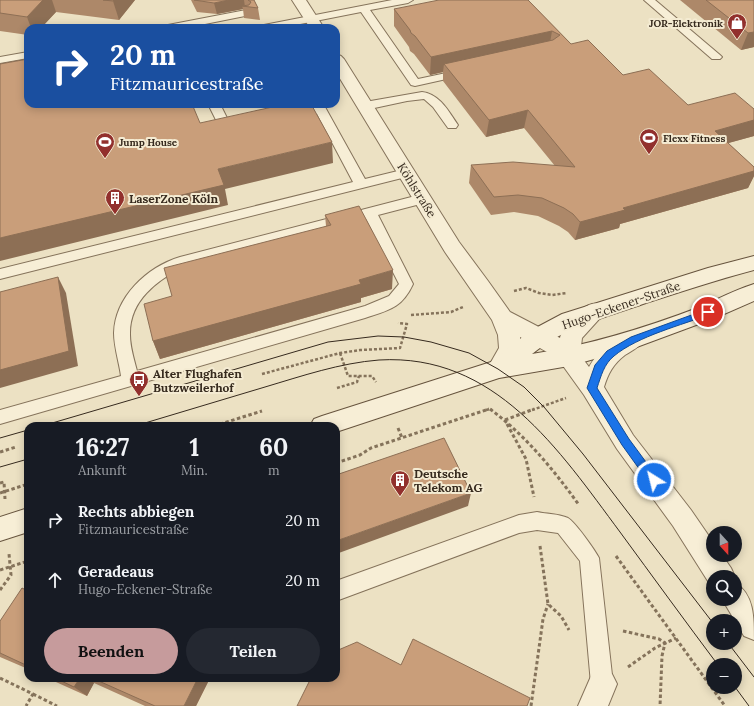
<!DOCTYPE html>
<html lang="de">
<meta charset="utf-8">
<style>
:root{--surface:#171b24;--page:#242831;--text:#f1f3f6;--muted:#9ea1a6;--accent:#c69b9c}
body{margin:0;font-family:Lora,serif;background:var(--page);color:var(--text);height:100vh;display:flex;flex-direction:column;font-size:15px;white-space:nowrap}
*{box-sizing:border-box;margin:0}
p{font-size:13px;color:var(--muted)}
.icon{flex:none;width:22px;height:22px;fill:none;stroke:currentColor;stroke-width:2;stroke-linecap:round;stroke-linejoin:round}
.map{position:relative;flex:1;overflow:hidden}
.details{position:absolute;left:24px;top:422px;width:316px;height:260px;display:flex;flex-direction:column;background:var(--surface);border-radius:12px;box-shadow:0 2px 10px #0003}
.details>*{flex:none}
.hud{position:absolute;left:24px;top:24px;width:316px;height:84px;border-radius:12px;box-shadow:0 2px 10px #0003;background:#1a4fa0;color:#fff;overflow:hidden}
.needle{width:26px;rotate:159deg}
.fabs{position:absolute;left:706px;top:526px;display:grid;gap:8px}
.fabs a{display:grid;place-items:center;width:36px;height:36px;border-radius:50%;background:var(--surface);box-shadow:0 2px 10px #0003;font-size:20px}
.pin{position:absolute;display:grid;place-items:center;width:34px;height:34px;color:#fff;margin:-17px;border:2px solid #fff;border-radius:50%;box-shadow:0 1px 4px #0007}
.me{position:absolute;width:44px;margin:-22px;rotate:324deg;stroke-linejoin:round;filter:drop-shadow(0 0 3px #0008)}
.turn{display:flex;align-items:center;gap:14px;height:84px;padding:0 20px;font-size:18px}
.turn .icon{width:52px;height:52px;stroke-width:2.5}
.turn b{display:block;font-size:28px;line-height:34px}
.eta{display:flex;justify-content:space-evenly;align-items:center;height:68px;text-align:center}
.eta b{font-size:24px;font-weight:700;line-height:28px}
.action{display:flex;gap:8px;margin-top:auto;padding:8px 20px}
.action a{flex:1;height:46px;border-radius:24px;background:var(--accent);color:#111;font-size:16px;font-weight:700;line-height:46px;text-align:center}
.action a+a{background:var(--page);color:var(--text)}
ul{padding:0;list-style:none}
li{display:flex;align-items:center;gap:12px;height:60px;padding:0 20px}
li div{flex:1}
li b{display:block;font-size:15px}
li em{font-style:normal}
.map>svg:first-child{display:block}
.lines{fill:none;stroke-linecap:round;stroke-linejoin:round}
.service-casing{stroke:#85735b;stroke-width:2}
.minor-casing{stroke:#85735b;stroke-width:2}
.secondary-casing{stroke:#67543e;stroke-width:2}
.path-far1{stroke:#85735b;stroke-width:2.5;stroke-dasharray:3 2;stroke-linecap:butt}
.path{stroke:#85735b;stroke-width:3;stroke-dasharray:3.5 2.5;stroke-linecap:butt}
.service{fill:#f7eed6;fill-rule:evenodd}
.minor{fill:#f7eed6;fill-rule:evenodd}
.secondary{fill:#f7eed6;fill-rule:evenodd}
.tram{stroke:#362a1e;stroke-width:1}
.wall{fill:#ad8869}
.shaded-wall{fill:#8d6f55}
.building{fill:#c99e7a;stroke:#8d6f55}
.route{fill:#1a73e8;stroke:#114b97}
.labels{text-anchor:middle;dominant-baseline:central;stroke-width:4;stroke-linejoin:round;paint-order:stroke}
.far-poi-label{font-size:10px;font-weight:bold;fill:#362a1e;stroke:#f4ebd2;text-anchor:start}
.street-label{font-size:12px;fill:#362a1e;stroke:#f4ebd2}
.poi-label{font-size:12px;font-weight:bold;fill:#362a1e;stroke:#f4ebd2;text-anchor:start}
</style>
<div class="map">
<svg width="754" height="706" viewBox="0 0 754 706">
<rect width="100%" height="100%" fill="#ece1c3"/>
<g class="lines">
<g class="service-casing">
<g id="service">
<polygon points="392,0 413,0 408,3 370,10 418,79 465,69 469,70 471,72 469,74 415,86 411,85 361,12 280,28 259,28 264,25"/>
<polygon points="644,0 655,0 720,55 722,57 720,59 712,59"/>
<polygon points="246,10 251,13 250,15 185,28 163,28 168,25"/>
<polygon points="28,52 28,58 0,63 0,57"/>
<path d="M422,92C440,94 449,112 458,125L456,128H448L433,107L424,99L407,101L365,110L361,109L359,106L361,103L365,102Z"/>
<polygon points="208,104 220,104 230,124 239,124 241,127 239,130 226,133 222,132"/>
<polygon points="274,104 286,104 290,113 321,106 325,107 365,179 406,169 411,170 413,173 411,176 406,177 0,279 0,269 353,182 317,114 286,121 282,120"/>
<path d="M423,194L428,196L430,199L428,202L378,215L413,284C402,308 389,310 365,318L0,424V410L121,376C119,362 114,347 114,333C115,297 147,267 180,257ZM366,219L399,284L389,296L365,306L137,371C134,359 130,347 130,335C129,300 157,281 184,266Z"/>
<path d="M537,512C547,514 559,514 568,518C575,522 595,550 599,558L613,684L610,692L602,695L594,692L591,684L580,561L558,533L537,530L519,533L336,601V581L519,515Z"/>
</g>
</g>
<g class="minor-casing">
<g id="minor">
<polygon points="292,0 306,0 324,28 310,28"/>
<path d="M336,54L341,56L344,59L459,242L488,281L510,312L560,338C562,328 581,306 592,304C595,303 598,304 601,305L605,311L601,317L582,338L580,355L589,367C598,351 622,327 642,333L645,339C640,347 633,350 625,355C613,364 608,374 604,387L633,435L691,510L713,542V555H722L731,568L735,577H713V587L711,586L673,526L617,449L584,395L561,363L547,352L520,337L521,349L506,375L498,378L490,375L487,369L499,348L498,335L492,320L445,252L336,72Z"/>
<path d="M735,583C754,594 754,617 754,640L744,636L722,599H735Z"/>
<polygon points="602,669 612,674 617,684 608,706 578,706 592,674"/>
</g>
</g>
<g class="secondary-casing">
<g id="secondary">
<path d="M754,256V270C716,280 680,292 643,304C603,318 565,327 532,354C590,345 645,328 700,307C718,299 735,290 754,284V301L715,318L634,348L569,366L499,378L336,432V426H310L314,419L322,416L491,362L530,331L562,314L708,268Z"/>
<polygon points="28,508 28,532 0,541 0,517"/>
</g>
</g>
<g class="path-far1">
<polyline points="514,291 526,288 539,293 552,295 567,293"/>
<polyline points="411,315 451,312 463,307"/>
<polyline points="340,353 348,376 372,376 376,382"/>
<polyline points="262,374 340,353 360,350 400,348 407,324 398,323"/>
<polyline points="337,388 357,382 359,376"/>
<polyline points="486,410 490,409 492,410"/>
<polyline points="532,410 566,398"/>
</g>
<g class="path">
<path d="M490,409C526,436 553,469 579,505"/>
<polyline points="505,420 534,409"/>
<polyline points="507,424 526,459 534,497"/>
<polyline points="214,426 262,411"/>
<polyline points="398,428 402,438"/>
<polyline points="0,452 16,447"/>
<polyline points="336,463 360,455 371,448 489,409"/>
<polyline points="0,483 4,482 5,499"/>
<polyline points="0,493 28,484"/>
<polyline points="540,546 548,604 561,616 569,630"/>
<polyline points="616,556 725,706"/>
<polyline points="0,570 28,561"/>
<polyline points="0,590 11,575 9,554"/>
<polyline points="623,631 659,639 665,643 662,656 660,706"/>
<polyline points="628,667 655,648 676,638"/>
<polyline points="0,678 33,694 26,706"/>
<polyline points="33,694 57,706"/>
<polyline points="531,706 543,619 548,604"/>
</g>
<use href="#service" class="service"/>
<use href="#minor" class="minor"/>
<use href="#secondary" class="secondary"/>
<g class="tram">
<polyline points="42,426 328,342 378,336 404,337 431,342 469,353 498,369 524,387 544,407 583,454 713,623"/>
<path d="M135,426C178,413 222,400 265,387C302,376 340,363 379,360C495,353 559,450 620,532C653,577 685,621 718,665"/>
<polyline points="0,438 28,430"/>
<polyline points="0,467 28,459"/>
<polyline points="728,643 754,677"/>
<polyline points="735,687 749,706"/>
</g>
</g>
<g class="wall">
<polygon points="0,0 135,0 119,20 56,12 41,28 28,28 28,35 0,31"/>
<polygon points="191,0 254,0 258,8 260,20 244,18 243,9 217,14 197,12"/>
<polygon points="528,0 571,44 623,75 688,105 754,109 754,136 728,143 754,167 754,176 748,188 620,224 619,228 575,240 568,232 559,226 538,216 514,212 491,215 469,183 471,165 555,166 524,128 486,137 443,81 443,72 430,75 414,54 410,51 409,47 394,26 394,9"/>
<polygon points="680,0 754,0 754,47 741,50"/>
<polygon points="325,215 392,289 361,298 361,302 160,359 153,341 326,226"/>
<polygon points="28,591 28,669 0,657 0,621"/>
<polygon points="47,678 210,678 196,706 145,706 94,683 87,696"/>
</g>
<g class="shaded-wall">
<polygon points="43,0 52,0 56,12 41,28 31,28 27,17"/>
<polygon points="114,0 135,0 119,20 113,1"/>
<polygon points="229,0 244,0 245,7 242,6 243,9 217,14 214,3"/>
<polygon points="552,31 549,49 444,64 443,72 430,75 431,57"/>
<polygon points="754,32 754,47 741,50 748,33"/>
<polygon points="528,110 524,128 486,137 489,120"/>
<polygon points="754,120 754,136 707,149 715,131"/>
<polygon points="332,142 333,163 225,189 228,205 0,261 0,238 218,169"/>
<polygon points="754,171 754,176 748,188 620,224 619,228 575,240 580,222 623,208"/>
<polygon points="393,270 392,289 361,298 361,302 160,359 153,341"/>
<polygon points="58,277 66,293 78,366 0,388 0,370"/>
<polygon points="471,493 468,506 336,554 336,541"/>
<polygon points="80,678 88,678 94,683 87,696 74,687"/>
<polygon points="198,678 210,678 196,706 184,706"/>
</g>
<g class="building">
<polygon points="0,0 43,0 27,17 0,13"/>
<polygon points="103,0 114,0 113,1"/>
<polygon points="194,0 229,0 214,3"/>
<polygon points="248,0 254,0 258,8 242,6 249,5 251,2"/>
<polygon points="439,0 528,0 571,44 588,40 623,75 649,69 688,105 735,93 754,109 754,120 715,131 754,167 754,171 623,208 625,210 580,222 573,214 564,208 542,198 518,195 494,197 471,165 513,162 575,167 528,110 489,120 444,64 553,40 560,35 552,31 431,57 415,36 411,33 410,30 394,9"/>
<polygon points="706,0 754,0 754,32 748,33"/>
<polygon points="272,27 273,28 264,28"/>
<polygon points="28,59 28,104 192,104 200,123 286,104 311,104 332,142 218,169 224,185 0,238 0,64"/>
<polygon points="359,206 393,270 359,280 361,284 153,341 144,304 172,296 164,268 331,225 325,215"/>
<polygon points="58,277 69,351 0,370 0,292"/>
<polygon points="444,438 471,493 336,541 336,475"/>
<polygon points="22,588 28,591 28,666 0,653 0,621"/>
<polygon points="413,639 530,698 527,706 297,706 311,678 336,678 336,651 357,642 401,665"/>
<polygon points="55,678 80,678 74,687"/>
<polygon points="92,678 198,678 184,706 155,706"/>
</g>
<path class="route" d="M708,309L711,310L712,312L711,314C682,325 638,336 614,356C604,364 601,376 597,388L629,439L657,477L659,480L657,484L654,485L650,484L622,445L587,388L595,365L607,351L631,337Z"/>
<defs>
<g id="shop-pin" transform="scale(1)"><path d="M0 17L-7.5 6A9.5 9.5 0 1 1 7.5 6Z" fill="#92302d" stroke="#f4ebd2"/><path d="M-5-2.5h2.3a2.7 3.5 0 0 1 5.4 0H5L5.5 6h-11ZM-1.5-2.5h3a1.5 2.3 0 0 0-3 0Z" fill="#fff"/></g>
<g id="stadium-pin" transform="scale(1)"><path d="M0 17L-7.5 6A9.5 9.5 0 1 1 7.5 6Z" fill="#92302d" stroke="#f4ebd2"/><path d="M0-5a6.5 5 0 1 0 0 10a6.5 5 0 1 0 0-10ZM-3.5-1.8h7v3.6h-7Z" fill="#fff"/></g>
<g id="building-pin" transform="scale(1)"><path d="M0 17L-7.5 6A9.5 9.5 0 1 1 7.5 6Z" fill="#92302d" stroke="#f4ebd2"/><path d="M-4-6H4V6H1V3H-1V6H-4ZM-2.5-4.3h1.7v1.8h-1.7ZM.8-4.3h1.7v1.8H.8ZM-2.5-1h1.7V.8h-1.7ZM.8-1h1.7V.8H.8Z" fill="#fff"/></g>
<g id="bus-pin" transform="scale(1)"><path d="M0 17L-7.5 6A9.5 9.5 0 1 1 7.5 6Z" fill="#92302d" stroke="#f4ebd2"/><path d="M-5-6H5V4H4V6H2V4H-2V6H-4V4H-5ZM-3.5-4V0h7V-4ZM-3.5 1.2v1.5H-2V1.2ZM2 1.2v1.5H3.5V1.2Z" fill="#fff"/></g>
</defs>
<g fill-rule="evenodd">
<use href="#shop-pin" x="737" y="23"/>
<use href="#stadium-pin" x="649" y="138"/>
<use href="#stadium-pin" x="105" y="142"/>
<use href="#building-pin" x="115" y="198"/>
<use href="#bus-pin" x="139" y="380"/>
<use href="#building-pin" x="400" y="480"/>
</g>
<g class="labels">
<g class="far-poi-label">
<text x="723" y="23" text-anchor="end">JOR-Elektronik</text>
<text x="663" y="138">Flexx Fitness</text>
<text x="119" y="142">Jump House</text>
</g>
<g class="street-label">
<text transform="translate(417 190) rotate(58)">Köhlstraße</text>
<text transform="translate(621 305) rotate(-19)">Hugo-Eckener-Straße</text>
</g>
<g class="poi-label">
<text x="129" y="198">LaserZone Köln</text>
<text x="153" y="373">Alter Flughafen<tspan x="153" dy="14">Butzweilerhof</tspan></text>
<text x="414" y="473">Deutsche<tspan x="414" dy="14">Telekom AG</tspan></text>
</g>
</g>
</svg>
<div class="fabs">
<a><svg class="needle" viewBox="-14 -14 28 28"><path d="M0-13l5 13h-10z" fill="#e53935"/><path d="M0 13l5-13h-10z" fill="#9ea1a6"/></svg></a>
<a><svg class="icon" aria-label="search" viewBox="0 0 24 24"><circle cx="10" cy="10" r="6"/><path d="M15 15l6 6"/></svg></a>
<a>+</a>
<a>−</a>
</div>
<div class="pin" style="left:708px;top:312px;background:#d93025"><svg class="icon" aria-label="arrive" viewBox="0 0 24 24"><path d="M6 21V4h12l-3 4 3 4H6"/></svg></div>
<svg class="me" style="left:654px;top:480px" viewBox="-20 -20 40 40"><circle r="17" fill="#1a73e8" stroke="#fff" stroke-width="3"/><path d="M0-11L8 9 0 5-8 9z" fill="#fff"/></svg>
<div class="hud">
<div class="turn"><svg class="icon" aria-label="right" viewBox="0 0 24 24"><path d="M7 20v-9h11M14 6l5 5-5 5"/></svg><div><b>20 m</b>Fitzmauricestraße</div></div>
</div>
<section class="details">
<div class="eta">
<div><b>16:27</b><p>Ankunft</p></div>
<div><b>1</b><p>Min.</p></div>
<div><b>60</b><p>m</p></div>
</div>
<ul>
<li><svg class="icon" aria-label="right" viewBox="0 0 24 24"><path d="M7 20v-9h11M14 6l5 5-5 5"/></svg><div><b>Rechts abbiegen</b><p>Fitzmauricestraße</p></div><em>20 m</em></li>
<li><svg class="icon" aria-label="ahead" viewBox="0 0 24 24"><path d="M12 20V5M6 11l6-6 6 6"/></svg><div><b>Geradeaus</b><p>Hugo-Eckener-Straße</p></div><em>20 m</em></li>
</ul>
<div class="action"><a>Beenden</a><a>Teilen</a></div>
</section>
</div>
